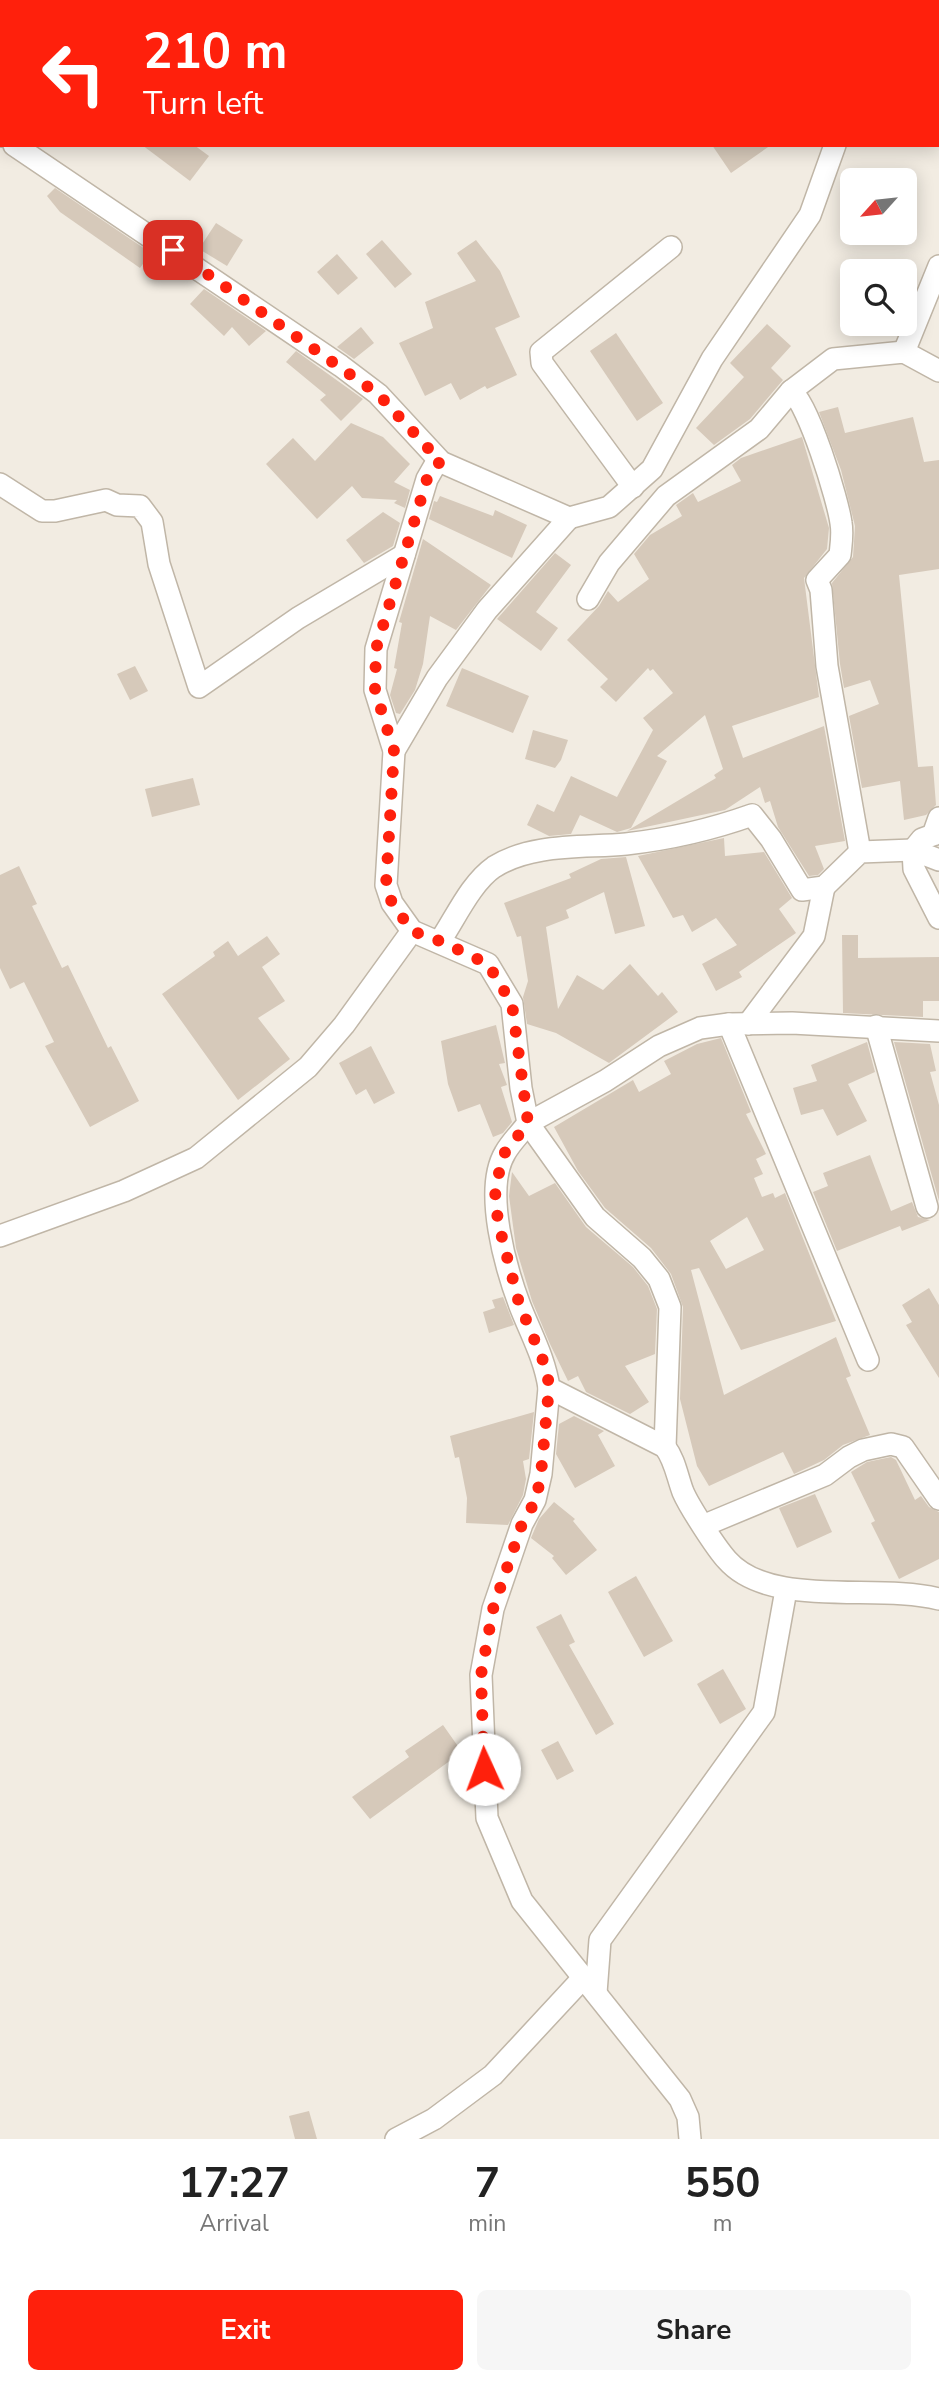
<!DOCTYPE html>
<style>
:root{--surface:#fff;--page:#f6f6f6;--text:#222;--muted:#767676;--accent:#ff200c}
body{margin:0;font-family:"Nunito Sans",sans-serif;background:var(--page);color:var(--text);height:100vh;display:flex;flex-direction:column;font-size:26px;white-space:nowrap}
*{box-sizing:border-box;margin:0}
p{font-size:23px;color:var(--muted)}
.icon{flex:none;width:38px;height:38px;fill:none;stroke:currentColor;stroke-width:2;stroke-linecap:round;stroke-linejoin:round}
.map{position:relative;height:2139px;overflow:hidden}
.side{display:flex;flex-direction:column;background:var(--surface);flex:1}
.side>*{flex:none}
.guide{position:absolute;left:0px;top:0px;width:940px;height:147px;box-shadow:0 4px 18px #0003;background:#ff200c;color:#fff;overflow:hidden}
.needle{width:46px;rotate:243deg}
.tools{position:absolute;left:840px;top:168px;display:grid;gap:14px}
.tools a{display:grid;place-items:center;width:77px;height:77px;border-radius:10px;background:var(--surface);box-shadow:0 4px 18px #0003;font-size:35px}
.pin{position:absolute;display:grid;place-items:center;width:60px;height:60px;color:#fff;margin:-30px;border-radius:14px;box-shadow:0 4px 10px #0006}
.me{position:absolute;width:77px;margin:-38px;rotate:358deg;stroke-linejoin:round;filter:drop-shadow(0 0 5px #0008)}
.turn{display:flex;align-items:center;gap:24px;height:147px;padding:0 28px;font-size:32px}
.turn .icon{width:91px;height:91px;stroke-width:2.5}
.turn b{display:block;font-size:49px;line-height:60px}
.eta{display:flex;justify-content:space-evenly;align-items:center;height:119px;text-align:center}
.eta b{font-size:42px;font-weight:700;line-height:49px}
.button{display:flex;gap:14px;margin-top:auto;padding:14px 28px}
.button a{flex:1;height:80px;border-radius:10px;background:var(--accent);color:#fff;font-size:28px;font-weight:700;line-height:80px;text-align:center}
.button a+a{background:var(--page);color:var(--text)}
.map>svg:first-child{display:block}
.building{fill:#d6c9ba;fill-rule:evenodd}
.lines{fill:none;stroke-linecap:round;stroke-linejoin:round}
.minor-casing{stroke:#c0b6a7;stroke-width:24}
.minor{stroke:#fff;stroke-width:21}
.route{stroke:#ff200c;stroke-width:12;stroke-dasharray:0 21.6}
</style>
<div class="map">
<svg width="939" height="2139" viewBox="0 0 939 2139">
<rect width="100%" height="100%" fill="#f2ece2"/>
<g class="building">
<polygon points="142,145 194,145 209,156 190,181"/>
<polygon points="712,145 771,145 731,173"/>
<polygon points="55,188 151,253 140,268 60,212 47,196"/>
<polygon points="216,223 243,240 227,266 199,249"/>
<polygon points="382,240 412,274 395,288 366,254"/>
<polygon points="476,240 500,271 520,317 495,328 517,375 487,389 485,386 460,400 451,383 425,396 399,343 433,328 425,302 476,281 457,253"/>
<polygon points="337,254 358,278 338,295 317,272"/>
<polygon points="204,289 266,331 249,346 232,327 224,336 190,304"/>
<polygon points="767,324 791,346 771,368 783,380 750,419 714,445 696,428 744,377 730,363"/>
<polygon points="361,327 374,343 354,359 337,347"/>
<polygon points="616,333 663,403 637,421 590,351"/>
<polygon points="296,351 363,399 341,421 320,400 326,395 286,362"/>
<polygon points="838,407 845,433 913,417 924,462 939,460 939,569 899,575 918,767 933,766 936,805 926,815 904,820 900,781 862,788 849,716 879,704 870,680 844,688 840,664 832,583 853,557 855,526 841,470 819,412"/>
<polygon points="351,423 383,437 410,464 394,482 410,490 405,508 394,503 397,500 362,498 352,486 317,519 266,464 293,438 315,461"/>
<polygon points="802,437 829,528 827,549 804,578 819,697 732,726 743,758 824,726 845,841 815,846 824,869 818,875 809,876 778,827 770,801 765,803 760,787 725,810 627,831 716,778 714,775 723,769 705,715 657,756 667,761 631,828 617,832 580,815 571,834 549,836 527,825 537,804 554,812 571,776 617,797 653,730 643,718 673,693 653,669 650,671 648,668 616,702 600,687 608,679 567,640 599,606 608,591 618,602 649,579 634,554 650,535 682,516 676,505 693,493 698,502 741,481 732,465 741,458"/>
<polygon points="440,496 493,516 495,510 527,525 512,558 429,519 434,501 437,502"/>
<polygon points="383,512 400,523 393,546 364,563 346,540"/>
<polygon points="423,539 491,585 456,630 430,616 423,664 415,690 400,714 396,713 390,695 397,669 394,668 402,623 399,622"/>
<polygon points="555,553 571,565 536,612 558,628 541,651 497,619"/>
<polygon points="135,666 148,691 130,700 117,674"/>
<polygon points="462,668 529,696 513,733 446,706"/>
<polygon points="533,730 568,740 561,760 555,768 525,759"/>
<polygon points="193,778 200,805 152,817 145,789"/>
<polygon points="724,838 725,856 764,852 792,898 779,909 796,933 739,972 742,977 716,991 702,964 737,945 716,918 692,932 683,915 673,918 638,856"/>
<polygon points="626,857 645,926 615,934 604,892 566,910 569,918 546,927 558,1009 577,975 603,990 630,964 658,996 662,992 678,1012 609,1063 556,1033 527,1024 523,997 528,981 521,936 517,937 504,903 571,878 569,874 601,859"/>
<polygon points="19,866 37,904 32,906 62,968 68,965 108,1048 111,1046 139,1101 90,1127 45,1046 54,1042 24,982 10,989 0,968 0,875"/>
<polygon points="842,935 858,935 858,958 939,957 939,1001 923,1001 923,1017 843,1013"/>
<polygon points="267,936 280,954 262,967 285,1001 258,1018 290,1059 238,1100 162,994 215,956 213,952 228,941 238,956"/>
<polygon points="496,1025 505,1063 499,1064 507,1085 501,1087 512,1122 503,1133 493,1137 480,1104 458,1112 448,1084 441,1041"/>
<path d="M721,1038L751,1112L746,1114L766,1154L756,1159L763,1174L754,1178L762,1197L773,1193L775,1198L785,1193L836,1321L741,1350L699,1268L691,1270L724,1395L836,1337L851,1376L846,1378L870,1435L843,1445L824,1460L794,1474L783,1452L709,1486L697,1466L680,1399L683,1307L671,1274L651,1248L605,1208L578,1171L554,1127L633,1080L639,1092L671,1074L664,1061L697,1044ZM747,1217L764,1250L726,1269L710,1241Z"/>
<polygon points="867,1042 875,1072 848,1084 867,1121 837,1136 823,1109 801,1115 793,1088 817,1081 811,1065"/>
<polygon points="894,1042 930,1044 936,1071 930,1072 939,1105 939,1201"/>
<polygon points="371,1046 395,1093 374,1104 366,1089 356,1095 339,1063"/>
<polygon points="870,1155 891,1211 912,1202 918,1217 930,1220 902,1231 900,1226 837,1251 813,1192 828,1186 823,1173"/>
<polygon points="512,1172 529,1196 555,1183 586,1227 633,1267 648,1286 657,1309 655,1354 625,1366 649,1402 630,1414 586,1392 578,1376 568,1381 550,1344 532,1301 516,1248 509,1196"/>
<polygon points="929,1288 939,1305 939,1378 906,1325 912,1322 902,1305"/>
<polygon points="503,1297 514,1325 489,1333 483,1312 495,1308 492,1300"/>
<polygon points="534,1412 529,1459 523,1461 526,1479 523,1495 508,1525 466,1523 467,1498 459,1457 455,1458 450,1436"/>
<polygon points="574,1416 604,1431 598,1435 615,1466 575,1488 556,1454 559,1424"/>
<polygon points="891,1457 896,1460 915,1500 921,1496 929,1507 939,1512 939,1559 899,1579 871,1523 875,1521 851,1472 867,1462"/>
<polygon points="815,1494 832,1532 797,1548 779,1508"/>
<polygon points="554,1502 575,1519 573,1521 597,1550 566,1575 552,1558 554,1556 531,1538 539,1519"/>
<polygon points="636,1576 673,1641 644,1657 608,1592"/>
<polygon points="561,1614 575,1642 569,1645 614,1724 596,1735 536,1627"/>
<polygon points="723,1669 746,1709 720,1724 697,1684"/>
<polygon points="443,1725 462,1752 370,1819 352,1797 409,1757 405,1751"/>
<polygon points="558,1741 574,1771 557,1780 541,1750"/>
<polygon points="309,2111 317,2139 295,2139 289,2116"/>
</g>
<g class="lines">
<g class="minor-casing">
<g id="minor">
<polyline points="863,2 863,0"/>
<polyline points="0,135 2,136"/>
<polyline points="14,145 341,366 378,394 441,462 569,518 609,507 652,469 712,359 810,215 835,145"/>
<polyline points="904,352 939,266"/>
<path d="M441,462L435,465L427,479L376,649L375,690L394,751L386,885L392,903L412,931L488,964L512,1004L521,1088L528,1123C521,1133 511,1142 505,1153C483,1190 506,1269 520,1306C531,1334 545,1359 549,1388L665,1447C675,1460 677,1476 683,1492C689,1506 716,1548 727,1560C770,1609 877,1583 939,1599"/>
<polyline points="0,484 42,511 55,511 106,500 117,505 140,506 152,522 159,564 199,687 298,618 404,555"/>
<polyline points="633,487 542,363 541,352 671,247"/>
<polyline points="588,599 609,563 666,496 759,429 791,391"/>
<polyline points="394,751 437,678 487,610 569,518"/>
<polyline points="939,818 933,835 922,839 913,850 914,869 939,918"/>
<path d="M860,852L827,666L821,590L817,580L840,555C841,545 843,534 841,523C838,500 808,402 791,391L833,359L904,352L939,371"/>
<path d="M440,941C456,917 471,883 494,867C532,843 584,848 626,844C670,839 710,830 752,815L771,839L802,890L824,887L860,852L913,850L939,860"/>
<polyline points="729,1024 868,1360"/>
<polyline points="748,1024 814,936 824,887"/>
<polyline points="876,1026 927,1207"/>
<polyline points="0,1236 124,1191 196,1158 308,1067 344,1025 412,931"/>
<polyline points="549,1388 541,1474 535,1500 522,1524 493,1609 481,1675 487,1818 522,1901 680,2099 688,2117 690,2139"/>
<polyline points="665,1447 670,1307 659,1279 642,1258 595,1217 528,1123 605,1081 659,1046 700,1028 729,1024 792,1023 939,1031"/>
<polyline points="705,1525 825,1475 849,1457 863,1450 891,1444 903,1447 939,1499"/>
<polyline points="596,1993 600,1940 764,1712 786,1590"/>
<polyline points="396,2139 434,2119 493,2075 584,1977"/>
</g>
</g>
<use href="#minor" class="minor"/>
</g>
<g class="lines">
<polyline class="route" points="173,250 378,394 441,462 435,465 427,479 376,649 375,690 394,751 386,885 392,903 412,931 440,941 488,964 512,1004 528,1123 503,1155 495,1191 498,1222 519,1303 547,1370 549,1388 541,1474 536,1500 522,1524 493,1609 481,1675 484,1769"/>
</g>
</svg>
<div class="tools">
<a><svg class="needle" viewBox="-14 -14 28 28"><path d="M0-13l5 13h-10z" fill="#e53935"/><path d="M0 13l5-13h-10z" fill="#767676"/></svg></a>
<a><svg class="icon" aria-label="search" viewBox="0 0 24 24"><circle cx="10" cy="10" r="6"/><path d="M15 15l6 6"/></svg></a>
</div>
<div class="pin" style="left:173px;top:250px;background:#d93025"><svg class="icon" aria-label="arrive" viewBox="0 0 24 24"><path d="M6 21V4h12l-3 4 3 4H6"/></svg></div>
<svg class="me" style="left:484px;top:1769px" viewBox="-20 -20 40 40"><circle r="19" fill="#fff"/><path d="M0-13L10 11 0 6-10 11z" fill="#ff200c"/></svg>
<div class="guide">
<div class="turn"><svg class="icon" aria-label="left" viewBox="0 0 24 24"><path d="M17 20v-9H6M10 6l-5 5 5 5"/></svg><div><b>210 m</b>Turn left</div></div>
</div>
</div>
<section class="side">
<div class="eta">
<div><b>17:27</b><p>Arrival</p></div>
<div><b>7</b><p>min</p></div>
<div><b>550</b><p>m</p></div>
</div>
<div class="button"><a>Exit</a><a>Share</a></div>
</section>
